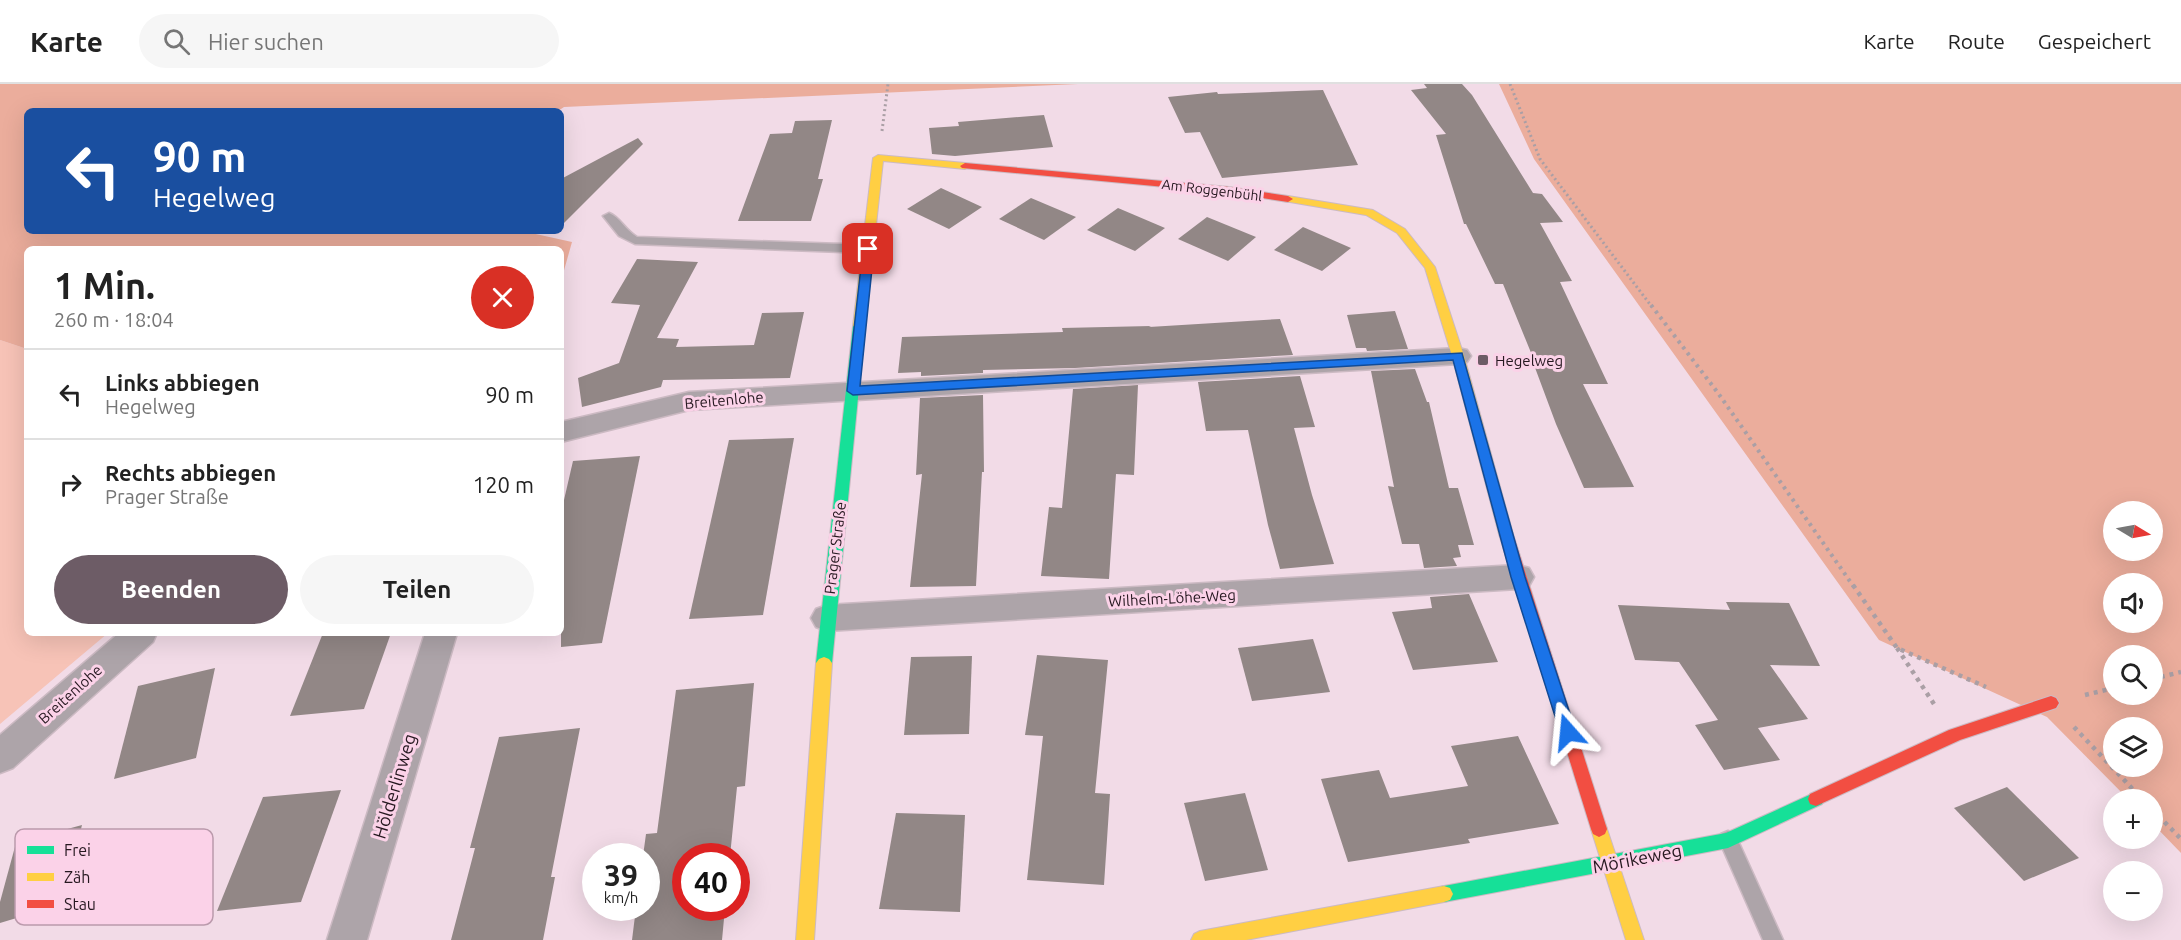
<!DOCTYPE html>
<html lang="de">
<meta charset="utf-8">
<style>
:root{--surface:#fff;--page:#f6f6f6;--text:#222;--muted:#767676;--line:#e0e0e0;--accent:#6d5c66}
body{margin:0;font-family:Ubuntu,sans-serif;background:var(--page);color:var(--text);height:100vh;display:flex;flex-direction:column;font-size:22px;white-space:nowrap}
*{box-sizing:border-box;margin:0}
p{font-size:20px;color:var(--muted)}
.icon{flex:none;width:33px;height:33px;fill:none;stroke:currentColor;stroke-width:2;stroke-linecap:round;stroke-linejoin:round}
.map{position:relative;flex:1;overflow:hidden}
.sheet{position:absolute;left:24px;top:162px;width:540px;height:390px;display:flex;flex-direction:column;background:var(--surface);border-radius:9px;box-shadow:0 6px 24px #0002}
.sheet>*{flex:none}
.banner{position:absolute;left:24px;top:24px;width:540px;height:126px;border-radius:9px;box-shadow:0 6px 24px #0002;background:#1a4fa0;color:#fff;overflow:hidden}
.needle{width:39px;rotate:100deg}
.fabs{position:absolute;left:2103px;top:417px;display:grid;gap:12px}
.fabs a{display:grid;place-items:center;width:60px;height:60px;border-radius:50%;background:var(--surface);box-shadow:0 6px 24px #0002;font-size:30px}
.speed{position:absolute;left:582px;top:759px;display:flex;gap:12px;font-size:30px;font-weight:700;text-align:center}
.speed>*{display:grid;place-content:center;width:78px;height:78px;border-radius:50%;background:var(--surface);box-shadow:0 6px 24px #0002;line-height:1}
.speed small{font-size:15px;font-weight:400}
.speed .limit{border:9px solid #d22;background:#fff;color:#111}
.pin{position:absolute;display:grid;place-items:center;width:51px;height:51px;color:#fff;margin:-26px;border-radius:12px;box-shadow:0 3px 9px #0006}
.me{position:absolute;width:66px;margin:-33px;rotate:342deg;stroke-linejoin:round;filter:drop-shadow(0 0 4px #0008)}
.turn{display:flex;align-items:center;gap:21px;height:126px;padding:0 30px;font-size:27px}
.turn .icon{width:78px;height:78px;stroke-width:2.5}
.turn b{display:block;font-size:42px;line-height:51px}
.round{display:grid;place-items:center;flex:none;width:63px;height:63px;border-radius:32px;background:var(--page)}
.summary{display:flex;align-items:center;justify-content:space-between;height:102px;padding:0 30px}
h1{font-size:36px;font-weight:700;line-height:45px}
.cta{display:flex;gap:12px;margin-top:auto;padding:12px 30px}
.cta a{flex:1;height:69px;border-radius:36px;background:var(--accent);color:#fff;font-size:24px;font-weight:700;line-height:69px;text-align:center}
.cta a+a{background:var(--page);color:var(--text)}
ul{padding:0;list-style:none}
li{display:flex;align-items:center;gap:18px;height:90px;padding:0 30px;border-top:2px solid var(--line)}
li div{flex:1}
li b{display:block;font-size:22px}
li em{font-style:normal}
header{display:flex;align-items:center;gap:36px;box-sizing:border-box;height:84px;padding:0 30px;background:var(--surface);border-bottom:2px solid var(--line)}
header strong{font-size:28px}
nav{display:flex;gap:33px;margin-inline-start:auto;font-size:21px}
.search{width:420px;height:54px;background:var(--page);display:flex;align-items:center;gap:15px;box-sizing:border-box;padding:0 21px;border-radius:33px;color:var(--muted);font-size:22px}
.map>svg:first-child{display:block}
.green{fill:#f7c3b7}
.forest{fill:#ebad9c;fill-rule:evenodd}
.building{fill:#928786}
.lines{fill:none;stroke-linecap:round;stroke-linejoin:round}
.lane-casing{stroke:#ccbac3;stroke-width:3}
.street-casing{stroke:#ccbac3;stroke-width:3}
.fast-casing{stroke:#ccbac3;stroke-width:2}
.slow-casing{stroke:#ccbac3;stroke-width:2}
.jam-casing{stroke:#ccbac3;stroke-width:2}
.path-far2{stroke:#aa9fa5;stroke-width:3;stroke-dasharray:2 3;stroke-linecap:butt}
.path-far1{stroke:#aa9fa5;stroke-width:4;stroke-dasharray:3 4.5;stroke-linecap:butt}
.path{stroke:#aa9fa5;stroke-width:4.5;stroke-dasharray:4 5;stroke-linecap:butt}
.lane{fill:#ada4a9;fill-rule:evenodd}
.street{fill:#ada4a9;fill-rule:evenodd}
.fast{fill:#16e098;fill-rule:evenodd}
.slow{fill:#ffcf43;fill-rule:evenodd}
.jam{fill:#f24e42;fill-rule:evenodd}
.route{fill:#1a73e8;stroke:#114b97;stroke-width:1.5}
.poi-dot{fill:#6d5c66;stroke:#fbd2e8;stroke-width:2}
.labels{text-anchor:middle;dominant-baseline:central;stroke-width:6;stroke-linejoin:round;paint-order:stroke}
.far-street-label{font-size:14px;fill:#261820;stroke:#fbd2e8}
.poi-label{font-size:15px;fill:#261820;stroke:#fbd2e8;text-anchor:start}
.street-label{font-size:15px;fill:#261820;stroke:#fbd2e8}
.near-street-label{font-size:18px;fill:#261820;stroke:#fbd2e8}
.key{fill:#fbd2e8;stroke:#bb9aac;stroke-width:1.5}
.key-label{font-size:16px;fill:#261820}
</style>
<header>
<strong>Karte</strong>
<div class="search"><svg class="icon" aria-label="search" viewBox="0 0 24 24"><circle cx="10" cy="10" r="6"/><path d="M15 15l6 6"/></svg>Hier suchen</div>
<nav><a>Karte</a><a>Route</a><a>Gespeichert</a></nav>
</header>
<div class="map">
<svg width="2181" height="856" viewBox="0 0 2181 856">
<rect width="100%" height="100%" fill="#f2dbe7"/>
<polygon class="green" points="0,256 27,265 27,549 108,549 0,640"/>
<g class="forest">
<polygon points="0,0 1078,0 564,23 558,27 27,27 27,147 522,147 572,158 561,197 561,165 27,165 27,265 0,256"/>
<path d="M1499,0H2181V769L2153,740L2152,716L2128,715L2047,633L1879,556L1534,75ZM2114,428H2152V466H2114ZM2114,500H2152V538H2114ZM2114,572H2152V610H2114ZM2114,644H2152V682H2114Z"/>
</g>
<g class="building">
<polygon points="1424,0 1462,0 1472,11 1533,109 1542,110 1563,138 1540,139 1572,197 1560,198 1608,300 1583,300 1634,403 1584,404 1556,340 1534,281 1536,281 1503,200 1495,200 1466,140 1464,140 1436,51 1446,50 1411,6 1427,4"/>
<polygon points="1323,6 1358,81 1222,94 1200,48 1185,49 1168,13 1217,8 1218,10"/>
<polygon points="1044,31 1053,63 955,72 932,70 929,44 959,42 958,38"/>
<polygon points="832,36 818,95 823,95 811,137 738,137 770,50 792,49 795,37"/>
<polygon points="638,54 643,60 561,142 561,95"/>
<polygon points="941,104 982,123 949,145 907,125"/>
<polygon points="1031,114 1076,133 1044,156 999,135"/>
<polygon points="1118,124 1165,144 1135,167 1087,146"/>
<polygon points="1207,133 1256,153 1228,177 1178,155"/>
<polygon points="1303,143 1351,164 1322,187 1274,166"/>
<polygon points="637,175 698,178 657,254 679,255 676,263 754,261 762,229 804,228 790,294 663,296 661,303 582,323 578,294 619,279 640,221 611,219"/>
<polygon points="1395,227 1408,265 1367,267 1366,264 1356,264 1347,231"/>
<polygon points="1280,235 1293,271 1075,284 983,286 983,289 921,292 921,288 898,289 902,253 1063,248 1062,244 1151,242 1149,243"/>
<polygon points="1415,285 1427,318 1429,318 1449,404 1458,404 1474,461 1458,461 1461,473 1453,474 1457,482 1424,484 1419,460 1402,460 1388,402 1394,403 1371,287"/>
<polygon points="1300,292 1315,343 1294,344 1312,411 1334,480 1280,485 1268,441 1248,346 1206,347 1198,298"/>
<polygon points="1138,301 1134,391 1116,390 1109,495 1041,492 1049,423 1062,424 1073,305"/>
<polygon points="983,311 984,388 982,388 976,502 910,503 922,390 916,391 920,314"/>
<polygon points="794,354 763,531 689,535 729,356"/>
<polygon points="640,372 602,559 561,563 561,429 573,377"/>
<polygon points="1469,510 1498,578 1413,586 1392,528 1432,524 1430,513"/>
<polygon points="1726,518 1789,519 1820,582 1770,581 1808,635 1758,644 1780,676 1724,686 1695,641 1718,636 1679,578 1635,576 1618,521 1730,526"/>
<polygon points="323,549 391,549 364,625 290,632"/>
<polygon points="1313,555 1330,608 1252,617 1238,564"/>
<polygon points="1037,571 1108,576 1095,709 1110,710 1104,801 1027,796 1043,652 1025,651"/>
<polygon points="972,572 969,650 904,651 911,573"/>
<polygon points="215,584 196,674 114,695 138,602"/>
<polygon points="754,599 745,702 737,703 730,772 686,772 686,824 725,824 722,856 632,856 636,824 646,824 646,772 643,772 646,750 657,749 676,606"/>
<polygon points="580,644 551,793 555,793 543,856 451,856 475,764 470,764 499,653"/>
<polygon points="1518,652 1559,740 1468,755 1470,759 1348,778 1321,695 1379,686 1390,714 1468,702 1451,662"/>
<polygon points="2007,703 2079,774 2024,797 1954,724"/>
<polygon points="341,706 301,818 217,827 263,713"/>
<polygon points="1245,709 1268,786 1205,797 1184,719"/>
<polygon points="896,729 965,731 960,828 879,825"/>
<polygon points="82,741 63,820 0,839 0,818 16,759"/>
</g>
<g class="lines">
<g class="lane-casing">
<g id="lane">
<path d="M609,129C620,133 625,146 637,153L869,161L875,165L869,169L635,160L619,152L603,132Z"/>
<polygon points="1728,747 1735,750 1783,856 1763,856 1719,756 1721,750"/>
</g>
</g>
<g class="street-casing">
<g id="street">
<polygon points="1458,264 1467,266 1471,272 1467,278 1458,280 689,326 561,358 561,338 689,308"/>
<polygon points="1518,481 1529,484 1534,493 1529,502 1518,505 827,547 816,543 811,534 816,525 827,521"/>
<polygon points="119,549 157,549 153,558 13,684 0,689 0,651"/>
<polygon points="425,549 457,549 367,856 327,856"/>
</g>
</g>
<g class="fast-casing">
<g id="fast">
<polygon points="859,238 865,242 832,579 829,583 824,585 819,583 816,579 853,242"/>
<polygon points="1816,708 1822,710 1824,715 1822,720 1728,764 1444,818 1438,816 1435,810 1438,804 1444,802 1726,749"/>
</g>
</g>
<g class="slow-casing">
<g id="slow">
<polygon points="878,71 965,79 970,82 965,85 883,77 865,242 859,246 853,242 873,74"/>
<polygon points="1288,112 1373,126 1405,145 1435,183 1464,272 1513,450 1511,454 1501,454 1499,450 1452,272 1425,184 1397,149 1366,131 1284,117 1284,113"/>
<polygon points="824,573 829,575 832,579 814,856 796,856 816,579 819,575"/>
<polygon points="1599,737 1605,740 1607,745 1644,856 1626,856 1591,745 1593,740"/>
<polygon points="1444,802 1450,804 1453,810 1450,816 1444,818 1246,856 1191,856 1194,850 1200,847"/>
</g>
</g>
<g class="jam-casing">
<g id="jam">
<polygon points="965,79 1229,103 1288,112 1293,115 1288,118 1229,109 962,84 960,82"/>
<polygon points="1506,445 1511,446 1513,450 1607,745 1605,750 1599,753 1593,750 1591,745 1499,450 1501,446"/>
<polygon points="2051,612 2056,614 2059,619 2056,624 1960,656 1816,722 1810,720 1808,715 1810,710 1949,646"/>
</g>
</g>
<g class="path-far2">
<polyline points="1510,0 1540,75 1652,223"/>
<polyline points="882,47 888,0"/>
</g>
<polyline class="path-far1" points="1651,221 1718,309 1854,503"/>
<g class="path">
<polyline points="1853,501 1897,564 1986,603"/>
<polyline points="1897,564 1934,620"/>
<polyline points="2152,595 2181,588"/>
<polyline points="2085,611 2114,604"/>
<polyline points="2074,643 2143,716"/>
<polyline points="2152,725 2181,755"/>
</g>
<use href="#lane" class="lane"/>
<use href="#street" class="street"/>
<use href="#fast" class="fast"/>
<use href="#slow" class="slow"/>
<use href="#jam" class="jam"/>
</g>
<polygon class="route" points="868,162 874,165 860,302 1462,269 1525,493 1576,648 1573,652 1568,654 1562,652 1560,648 1511,493 1453,276 853,311 847,307 863,165"/>
<rect class="poi-dot" x="1477" y="270" width="12" height="12" rx="3"/>
<g class="labels">
<g class="far-street-label">
<text transform="translate(1212 106) rotate(7)">Am Roggenbühl</text>
</g>
<g class="poi-label">
<text x="1495" y="276">Hegelweg</text>
</g>
<g class="street-label">
<text transform="translate(724 316) rotate(-5)">Breitenlohe</text>
<text transform="translate(835 464) rotate(-83)">Prager Straße</text>
<text transform="translate(1172 514) rotate(-3)">Wilhelm-Löhe-Weg</text>
<text transform="translate(70 610) rotate(-42)">Breitenlohe</text>
</g>
<g class="near-street-label">
<text transform="translate(394 702) rotate(-73)">Hölderlinweg</text>
<text transform="translate(1637 774) rotate(-11)">Mörikeweg</text>
</g>
</g>
<rect x="15" y="745" width="198" height="96" rx="9" class="key"/>
<rect x="27" y="762" width="27" height="8" fill="#16e098"/>
<rect x="27" y="789" width="27" height="8" fill="#ffcf43"/>
<rect x="27" y="816" width="27" height="8" fill="#f24e42"/>
<g class="key-label">
<text x="64" y="772">Frei</text>
<text x="64" y="799">Zäh</text>
<text x="64" y="826">Stau</text>
</g>
</svg>
<div class="fabs">
<a><svg class="needle" viewBox="-14 -14 28 28"><path d="M0-13l5 13h-10z" fill="#e53935"/><path d="M0 13l5-13h-10z" fill="#767676"/></svg></a>
<a><svg class="icon" aria-label="sound" viewBox="0 0 24 24"><path d="M4 9h4l5-4v14l-5-4H4zM17 9q2 3 0 6"/></svg></a>
<a><svg class="icon" aria-label="search" viewBox="0 0 24 24"><circle cx="10" cy="10" r="6"/><path d="M15 15l6 6"/></svg></a>
<a><svg class="icon" aria-label="layers" viewBox="0 0 24 24"><path d="M12 4l9 5-9 5-9-5zM3 14l9 5 9-5"/></svg></a>
<a>+</a>
<a>−</a>
</div>
<div class="speed"><div>39<small>km/h</small></div><div class="limit">40</div></div>
<div class="pin" style="left:868px;top:165px;background:#d93025"><svg class="icon" aria-label="arrive" viewBox="0 0 24 24"><path d="M6 21V4h12l-3 4 3 4H6"/></svg></div>
<svg class="me" style="left:1568px;top:648px" viewBox="-20 -20 40 40"><path d="M0-17L14 15 0 8-14 15z" fill="#1a73e8" stroke="#fff" stroke-width="4"/></svg>
<div class="banner">
<div class="turn"><svg class="icon" aria-label="left" viewBox="0 0 24 24"><path d="M17 20v-9H6M10 6l-5 5 5 5"/></svg><div><b>90 m</b>Hegelweg</div></div>
</div>
<section class="sheet">
<div class="summary"><div><h1>1 Min.</h1><p>260 m · 18:04</p></div><a class="round" style="background:#d93025;color:#fff"><svg class="icon" aria-label="close" viewBox="0 0 24 24"><path d="M6 6l12 12M18 6L6 18"/></svg></a></div>
<ul>
<li><svg class="icon" aria-label="left" viewBox="0 0 24 24"><path d="M17 20v-9H6M10 6l-5 5 5 5"/></svg><div><b>Links abbiegen</b><p>Hegelweg</p></div><em>90 m</em></li>
<li><svg class="icon" aria-label="right" viewBox="0 0 24 24"><path d="M7 20v-9h11M14 6l5 5-5 5"/></svg><div><b>Rechts abbiegen</b><p>Prager Straße</p></div><em>120 m</em></li>
</ul>
<div class="cta"><a>Beenden</a><a>Teilen</a></div>
</section>
</div>
